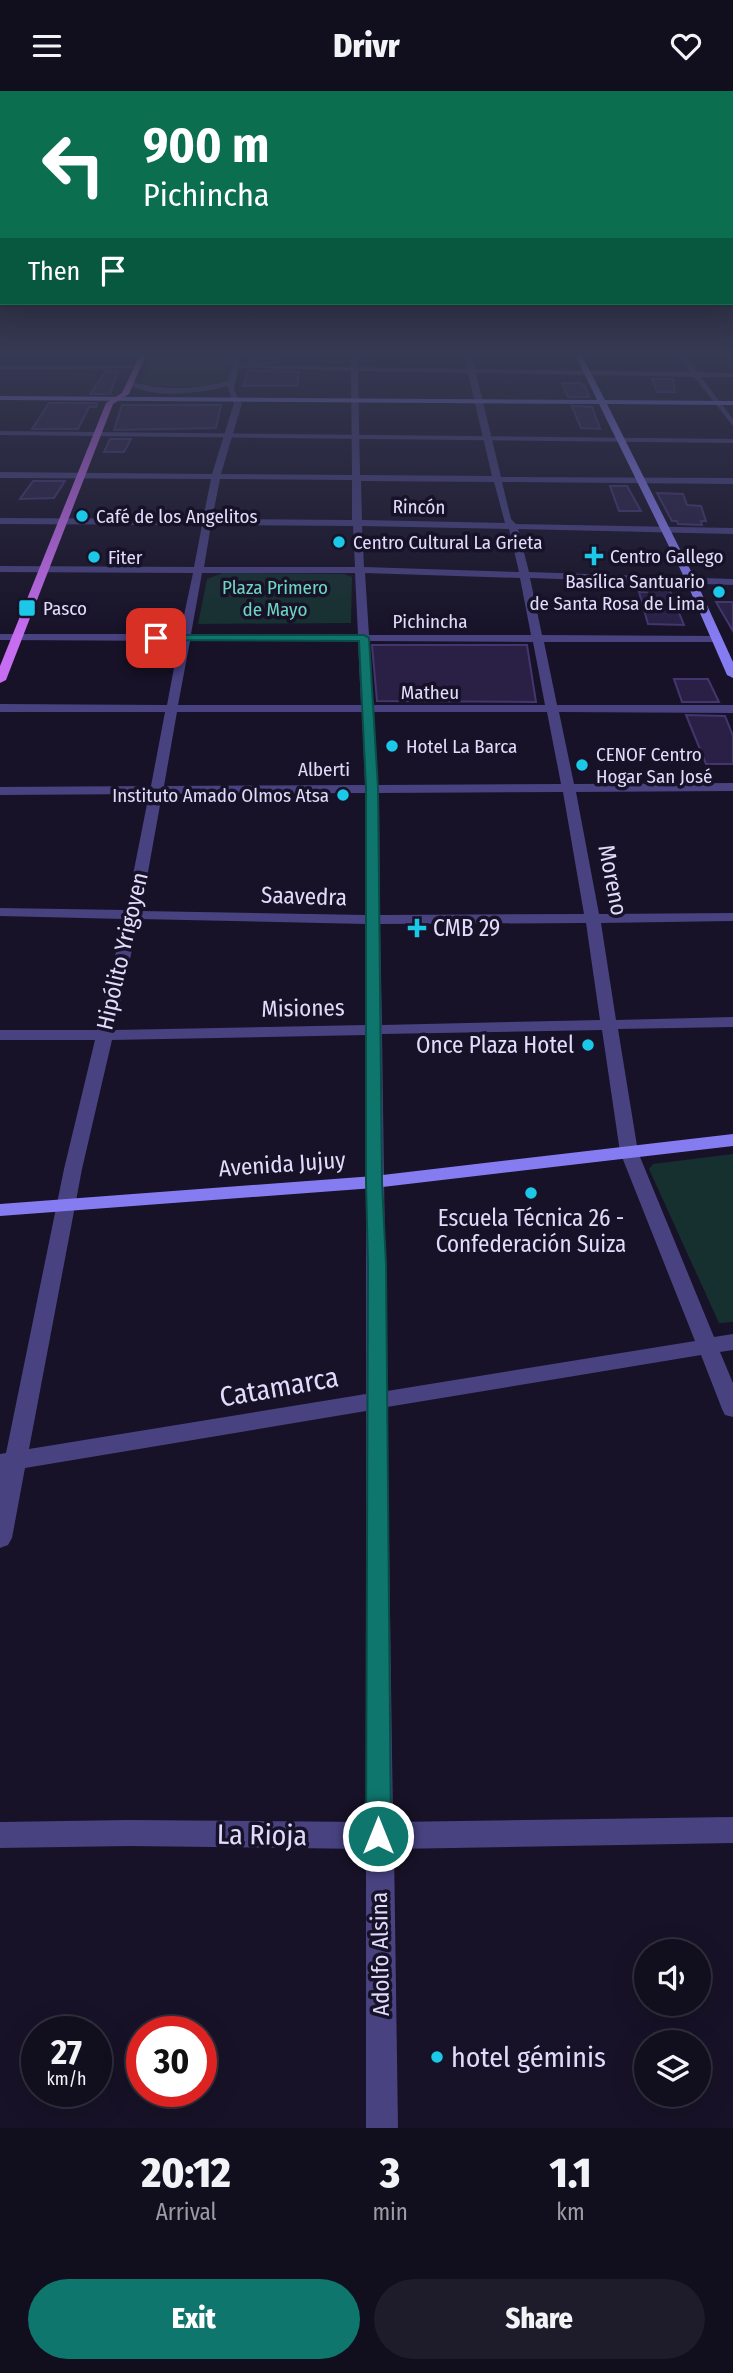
<!DOCTYPE html>
<meta charset="utf-8">
<style>
:root{--surface:#110e1d;--page:#1e1c2a;--text:#f1f3f6;--muted:#9c9ca4;--line:#302e3b;--accent:#0f766e}
body{margin:0;font-family:"Fira Sans Condensed",sans-serif;background:var(--page);color:var(--text);height:100vh;display:flex;flex-direction:column;font-size:26px;white-space:nowrap}
*{box-sizing:border-box;margin:0}
p{font-size:23px;color:var(--muted)}
.icon{flex:none;width:38px;height:38px;fill:none;stroke:currentColor;stroke-width:2;stroke-linecap:round;stroke-linejoin:round}
.map{position:relative;height:2037px;overflow:hidden}
.side{display:flex;flex-direction:column;background:var(--surface);flex:1}
.side>*{flex:none}
.top-card{position:absolute;left:0px;top:0px;width:733px;height:214px;box-shadow:0 7px 28px #0002,0 0 0 2px var(--line);background:#0b6e4f;color:#fff;overflow:hidden}
.fabs{position:absolute;left:634px;top:1848px;display:grid;gap:14px}
.fabs a{display:grid;place-items:center;width:77px;height:77px;border-radius:50%;background:var(--surface);box-shadow:0 7px 28px #0002,0 0 0 2px var(--line);font-size:35px}
.speed{position:absolute;left:21px;top:1925px;display:flex;gap:14px;font-size:35px;font-weight:700;text-align:center}
.speed>*{display:grid;place-content:center;width:91px;height:91px;border-radius:50%;background:var(--surface);box-shadow:0 7px 28px #0002,0 0 0 2px var(--line);line-height:1}
.speed small{font-size:18px;font-weight:400}
.speed .limit{border:10px solid #d22;background:#fff;color:#111}
.pin{position:absolute;display:grid;place-items:center;width:60px;height:60px;color:#fff;margin:-30px;border-radius:14px;box-shadow:0 4px 10px #0006}
.me{position:absolute;width:77px;margin:-38px;rotate:0deg;stroke-linejoin:round;filter:drop-shadow(0 0 5px #0008)}
.turn{display:flex;align-items:center;gap:24px;height:147px;padding:0 28px;font-size:32px}
.turn .icon{width:91px;height:91px;stroke-width:2.5}
.turn b{display:block;font-size:49px;line-height:60px}
.then{display:flex;align-items:center;height:66px;padding:0 28px;background:#0003;gap:14px;font-size:26px}
.eta{display:flex;justify-content:space-evenly;align-items:center;height:119px;text-align:center}
.eta b{font-size:42px;font-weight:800;line-height:49px}
.button{display:flex;gap:14px;margin-top:auto;padding:14px 28px}
.button a{flex:1;height:80px;border-radius:42px;background:var(--accent);color:#fff;font-size:28px;font-weight:800;line-height:80px;text-align:center}
.button a+a{background:var(--page);color:var(--text)}
header{display:flex;justify-content:space-between;align-items:center;height:91px;padding:0 28px;background:var(--surface);font-size:32px;font-weight:800}
.map>svg:first-child{display:block}
.green{fill:#163030}
.building{fill:#2a2046;stroke:#44356f;stroke-width:2}
.lines{fill:none;stroke-linecap:round;stroke-linejoin:round}
.minor{fill:#484281;fill-rule:evenodd}
.tertiary{fill:#484281;fill-rule:evenodd}
.secondary{fill:#867cf2;fill-rule:evenodd}
.primary{fill:#c76df1;fill-rule:evenodd}
.route{fill:#0f766e;stroke:#0a4d48;stroke-width:2}
.poi-dot{fill:#1bc8e8;stroke:#171227;stroke-width:2.5}
.labels{text-anchor:middle;dominant-baseline:central;stroke-width:7;stroke-linejoin:round;paint-order:stroke}
.far-street-label{font-size:19px;fill:#e1dcfc;stroke:#171227}
.far-poi-label{font-size:19px;fill:#e1dcfc;stroke:#171227;text-anchor:start}
.far-park-label{font-size:19px;fill:#6ed5c1;stroke:#171227}
.street-label{font-size:23px;fill:#e1dcfc;stroke:#171227}
.poi-label{font-size:23px;fill:#e1dcfc;stroke:#171227;text-anchor:start}
.near-street-label{font-size:28px;fill:#e1dcfc;stroke:#171227}
.near-poi-label{font-size:28px;fill:#e1dcfc;stroke:#171227;text-anchor:start}
</style>
<header><svg class="icon" aria-label="menu" viewBox="0 0 24 24"><path d="M4 6h16M4 12h16M4 18h16"/></svg>Drivr<svg class="icon" aria-label="heart" viewBox="0 0 24 24"><path d="M12 20l-8-8c-3-5 5-10 8-4 3-6 11-1 8 4z"/></svg></header>
<div class="map">
<svg width="733" height="2037" viewBox="0 0 733 2037">
<rect width="100%" height="100%" fill="#171227"/>
<g class="green">
<polygon points="153,261 234,261 232,274 228,275 232,281 229,289 207,296 146,294 141,291"/>
<polygon points="223,482 344,483 352,486 351,532 198,533 207,488"/>
<polygon points="733,1063 733,1231 719,1232 649,1078 653,1073"/>
</g>
<g class="building">
<polygon points="250,263 275,263 273,271 278,272 247,272"/>
<polygon points="247,279 299,281 297,295 244,295"/>
<polygon points="106,280 118,280 110,303 90,303"/>
<polygon points="652,288 673,288 675,301 657,301"/>
<polygon points="562,292 581,292 585,295 589,306 568,306"/>
<polygon points="49,312 97,312 96,316 89,316 78,338 32,338"/>
<polygon points="122,314 221,314 216,337 114,339"/>
<polygon points="572,315 592,316 600,338 581,337"/>
<polygon points="110,348 131,348 124,361 104,361"/>
<polygon points="33,390 65,390 54,407 20,408"/>
<polygon points="610,395 627,395 641,420 619,420"/>
<polygon points="657,402 683,403 687,414 701,415 706,430 701,430 702,434 678,433 677,430 672,430"/>
<polygon points="647,494 668,495 684,534 648,533 639,501 647,501"/>
<polygon points="716,511 733,511 733,540"/>
<polygon points="372,554 527,554 536,611 377,610"/>
<polygon points="674,588 708,588 719,611 682,611"/>
<polygon points="686,624 725,625 733,645 733,673 706,673"/>
</g>
<g class="lines">
<g class="minor">
<path d="M351,261H357L358,276L467,278L464,261H470L475,278L690,281L676,261H682L698,281L733,282V286H701L733,328V335L694,286L476,282L501,386L733,387V393L502,391L511,428L516,433L733,437V443L518,438L529,481L733,488V494L530,487L542,544L717,545L722,548L717,551H544L557,614H733V622L559,621L574,693L733,692V700L576,701L599,823L733,822V830L601,832L616,929L733,926V936L618,938L638,1061L714,1246L733,1243V1259L720,1261L733,1292V1326L725,1324L722,1318L701,1264L387,1316L393,1731L733,1726V1752L394,1758L398,2037H366V1758L129,1755L0,1757V1731L129,1729L366,1731V1320L25,1377L12,1447L8,1454L0,1457V1363L6,1362L64,1078L95,949H0V939H97L124,828L0,825V817L126,819L149,703L0,704V696L151,695L165,621H0V613L167,614L179,550L0,549V543H180L193,482L0,481V475L194,476L202,434L0,433V427L203,428L211,388L0,387V381L212,383L234,312L232,308L236,306L242,312L221,383L352,384L351,280L232,276L236,274L351,276ZM358,280L468,282L492,385L360,384ZM220,388L352,389V429L212,428ZM361,390L494,391L505,432L362,429ZM211,434L353,435L355,476H204ZM362,435L509,438L519,481L364,476ZM202,482H355L358,544L191,543ZM365,482L520,487L531,544H369ZM190,550H358L361,614H178ZM369,550L533,551L545,614H373ZM177,621H362L365,694L164,695ZM374,621H547L561,693L378,694ZM563,701L584,823L380,824L379,702ZM366,702V824L141,820L162,703ZM139,828L366,833V934L114,939ZM586,832L600,929L382,934L380,833ZM602,939L620,1061L695,1250L387,1300L382,943ZM366,944V1303L29,1358L82,1078L112,949Z"/>
<polygon points="0,275 137,275 141,277 0,279"/>
</g>
<g class="tertiary">
<path d="M236,261H242L234,298L239,310H233L227,295C198,303 155,308 127,293L131,291C163,299 196,299 228,290Z"/>
<polygon points="0,340 733,348 733,352 0,344"/>
</g>
<g class="secondary">
<polygon points="574,261 580,261 605,309 733,310 733,314 607,313 696,490 733,571 733,587 727,584 686,490 599,313 0,309 0,305 597,309"/>
<polygon points="733,1043 733,1055 374,1097 0,1125 0,1113 374,1085"/>
</g>
<polygon class="primary" points="141,261 147,261 129,303 113,313 6,589 0,592 0,575 106,312 122,302"/>
</g>
<linearGradient id="sky" x2="0" y2="1"><stop stop-color="#0d0a15"/><stop offset="0.48" stop-color="#363952"/><stop offset="1" stop-color="#363952" stop-opacity="0"/></linearGradient>
<rect width="733" height="546" fill="url(#sky)"/>
<polygon class="route" points="156,544 364,544 369,547 378,697 382,1091 386,1174 391,1745 387,1753 378,1757 369,1753 366,1745 368,1174 366,1091 366,697 359,550 153,549 151,547"/>
<g class="poi-dot">
<circle cx="82" cy="425" r="7"/>
<circle cx="339" cy="451" r="7"/>
<path d="M590.5 454.5h7v7h7v7h-7v7h-7v-7h-7v-7h7z"/>
<circle cx="94" cy="466" r="7"/>
<circle cx="719" cy="501" r="7"/>
<rect x="18" y="508" width="18" height="18" rx="3.5"/>
<circle cx="392" cy="655" r="7"/>
<circle cx="582" cy="674" r="7"/>
<circle cx="343" cy="704" r="7"/>
<path d="M413.5 826.5h7v7h7v7h-7v7h-7v-7h-7v-7h7z"/>
<circle cx="588" cy="954" r="7"/>
<circle cx="531" cy="1102" r="7"/>
<circle cx="437" cy="1966" r="7"/>
</g>
<g class="labels">
<g class="far-street-label">
<text transform="translate(419 416) rotate(1)">Rincón</text>
<text x="430" y="530">Pichincha</text>
<text x="430" y="601">Matheu</text>
<text x="324" y="678">Alberti</text>
</g>
<g class="far-poi-label">
<text x="96" y="425">Café de los Angelitos</text>
<text x="353" y="451">Centro Cultural La Grieta</text>
<text x="610" y="465">Centro Gallego</text>
<text x="108" y="466">Fiter</text>
<text x="705" y="490" text-anchor="end">Basílica Santuario<tspan x="705" dy="22">de Santa Rosa de Lima</tspan></text>
<text x="43" y="517">Pasco</text>
<text x="406" y="655">Hotel La Barca</text>
<text x="596" y="663">CENOF Centro<tspan x="596" dy="22">Hogar San José</tspan></text>
<text x="329" y="704" text-anchor="end">Instituto Amado Olmos Atsa</text>
</g>
<g class="far-park-label">
<text x="275" y="496">Plaza Primero<tspan x="275" dy="22">de Mayo</tspan></text>
</g>
<g class="street-label">
<text transform="translate(613 789) rotate(79)">Moreno</text>
<text transform="translate(304 805) rotate(2)">Saavedra</text>
<text transform="translate(122 860) rotate(-77)">Hipólito Yrigoyen</text>
<text transform="translate(303 917) rotate(-1)">Misiones</text>
<text transform="translate(282 1073) rotate(-4)">Avenida Jujuy</text>
<text transform="translate(380 1863) rotate(-91)">Adolfo Alsina</text>
</g>
<g class="poi-label">
<text x="433" y="837">CMB 29</text>
<text x="574" y="954" text-anchor="end">Once Plaza Hotel</text>
<text x="531" y="1127" text-anchor="middle">Escuela Técnica 26 -<tspan x="531" dy="26">Confederación Suiza</tspan></text>
</g>
<g class="near-street-label">
<text transform="translate(279 1296) rotate(-10)">Catamarca</text>
<text transform="translate(262 1744) rotate(1)">La Rioja</text>
</g>
<g class="near-poi-label">
<text x="451" y="1966">hotel géminis</text>
</g>
</g>
</svg>
<div class="fabs">
<a><svg class="icon" aria-label="sound" viewBox="0 0 24 24"><path d="M4 9h4l5-4v14l-5-4H4zM17 9q2 3 0 6"/></svg></a>
<a><svg class="icon" aria-label="layers" viewBox="0 0 24 24"><path d="M12 4l9 5-9 5-9-5zM3 14l9 5 9-5"/></svg></a>
</div>
<div class="speed"><div>27<small>km/h</small></div><div class="limit">30</div></div>
<div class="pin" style="left:156px;top:547px;background:#d93025"><svg class="icon" aria-label="arrive" viewBox="0 0 24 24"><path d="M6 21V4h12l-3 4 3 4H6"/></svg></div>
<svg class="me" style="left:378px;top:1745px" viewBox="-20 -20 40 40"><circle r="17" fill="#0f766e" stroke="#fff" stroke-width="3"/><path d="M0-11L8 9 0 5-8 9z" fill="#fff"/></svg>
<div class="top-card">
<div class="turn"><svg class="icon" aria-label="left" viewBox="0 0 24 24"><path d="M17 20v-9H6M10 6l-5 5 5 5"/></svg><div><b>900 m</b>Pichincha</div></div>
<div class="then">Then<svg class="icon" aria-label="arrive" viewBox="0 0 24 24"><path d="M6 21V4h12l-3 4 3 4H6"/></svg></div>
</div>
</div>
<section class="side">
<div class="eta">
<div><b>20:12</b><p>Arrival</p></div>
<div><b>3</b><p>min</p></div>
<div><b>1.1</b><p>km</p></div>
</div>
<div class="button"><a>Exit</a><a>Share</a></div>
</section>
